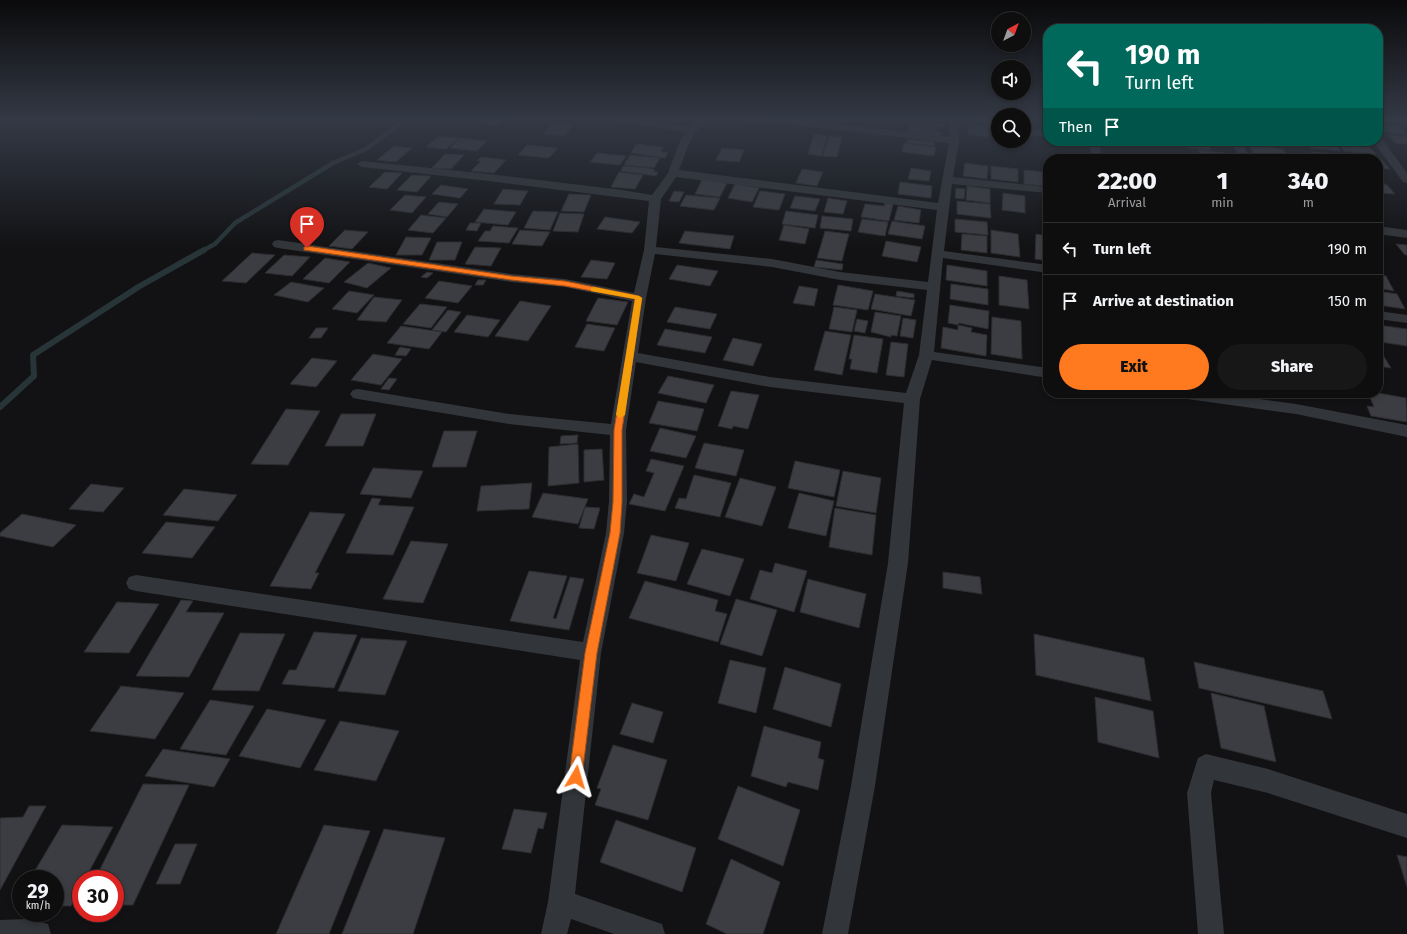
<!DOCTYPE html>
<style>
:root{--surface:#0e0e0f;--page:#171718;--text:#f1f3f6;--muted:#9b9c9e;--line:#2e2e2f;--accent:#ff791e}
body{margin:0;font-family:"Fira Sans",sans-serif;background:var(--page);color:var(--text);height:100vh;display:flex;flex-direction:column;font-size:15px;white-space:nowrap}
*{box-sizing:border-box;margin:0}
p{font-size:13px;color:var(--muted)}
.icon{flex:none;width:22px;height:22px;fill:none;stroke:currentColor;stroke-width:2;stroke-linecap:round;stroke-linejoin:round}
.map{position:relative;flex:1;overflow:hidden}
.sheet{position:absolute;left:1043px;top:154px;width:340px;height:244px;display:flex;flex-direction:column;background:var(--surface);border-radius:16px;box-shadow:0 2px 6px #0003,0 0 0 1px var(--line)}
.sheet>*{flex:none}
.banner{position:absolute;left:1043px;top:24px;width:340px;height:122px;border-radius:16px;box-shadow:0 2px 6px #0003,0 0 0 1px var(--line);background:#00695c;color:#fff;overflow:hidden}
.needle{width:26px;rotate:41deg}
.tools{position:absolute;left:991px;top:12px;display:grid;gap:8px}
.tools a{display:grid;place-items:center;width:40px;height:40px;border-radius:50%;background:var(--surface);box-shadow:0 2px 6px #0003,0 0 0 1px var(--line);font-size:20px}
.speed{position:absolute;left:12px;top:870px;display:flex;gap:8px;font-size:20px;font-weight:700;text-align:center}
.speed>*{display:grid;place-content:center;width:52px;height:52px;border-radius:50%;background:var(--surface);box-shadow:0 2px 6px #0003,0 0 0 1px var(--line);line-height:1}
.speed small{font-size:10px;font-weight:400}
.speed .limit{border:6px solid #d22;background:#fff;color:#111}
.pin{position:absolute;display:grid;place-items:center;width:34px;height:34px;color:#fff;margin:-41px -17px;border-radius:50% 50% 50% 0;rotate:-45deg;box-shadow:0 0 4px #0007}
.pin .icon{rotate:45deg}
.me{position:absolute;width:44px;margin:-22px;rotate:7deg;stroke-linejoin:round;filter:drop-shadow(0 0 3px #0008)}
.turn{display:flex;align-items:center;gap:14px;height:84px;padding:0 16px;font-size:18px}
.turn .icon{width:52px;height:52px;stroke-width:2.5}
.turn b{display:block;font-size:28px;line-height:34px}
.then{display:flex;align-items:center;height:38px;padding:0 16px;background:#0003;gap:8px;font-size:15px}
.eta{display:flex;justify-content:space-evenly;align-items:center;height:68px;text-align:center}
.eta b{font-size:24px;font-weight:800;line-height:28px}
.primary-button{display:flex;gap:8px;margin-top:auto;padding:8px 16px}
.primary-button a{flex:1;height:46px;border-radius:24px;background:var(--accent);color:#111;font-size:16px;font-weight:800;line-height:46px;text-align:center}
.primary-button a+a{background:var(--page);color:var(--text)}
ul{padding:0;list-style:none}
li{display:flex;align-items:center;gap:12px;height:52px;padding:0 16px;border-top:1px solid var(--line)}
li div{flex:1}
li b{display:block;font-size:15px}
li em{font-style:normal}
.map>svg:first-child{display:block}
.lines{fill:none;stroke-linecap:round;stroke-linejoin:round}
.stream-far1{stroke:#273538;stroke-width:4.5}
.stream{stroke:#273538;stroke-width:6}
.building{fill:#3c3d42;stroke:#2c2d30}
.minor{fill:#323539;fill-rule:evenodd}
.route{fill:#ff791e;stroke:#a64f14}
.slow{fill:#f59e0b}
</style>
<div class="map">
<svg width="1407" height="934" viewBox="0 0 1407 934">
<rect width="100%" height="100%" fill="#121214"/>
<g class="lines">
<polyline class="stream-far1" points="202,251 215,244 235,223 333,163 366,149 392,130 404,118"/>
<polyline class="stream" points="0,407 34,376 33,355 140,286 204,250"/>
</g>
<g class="building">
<polygon points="483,118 505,118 497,125 477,123"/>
<polygon points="655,118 676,118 672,122"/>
<polygon points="799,118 820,118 817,122 797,120"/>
<polygon points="823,118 847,118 845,123 822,120"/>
<polygon points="911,118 934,118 933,123 911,120"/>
<polygon points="966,118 998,118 998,125 968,123"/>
<polygon points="909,122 933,124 933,127 934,127 934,124 943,125 943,128 936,128 936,132 941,133 940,138 908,134"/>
<polygon points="552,123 573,125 565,136 543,134"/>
<polygon points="968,124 988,126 989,137 968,135"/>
<polygon points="1378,124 1401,126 1407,135 1383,132 1378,127"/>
<polygon points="1024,129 1048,129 1048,136 1029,136"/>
<polygon points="814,134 827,136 822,156 808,154"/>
<polygon points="1389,135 1407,136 1407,144 1395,143"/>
<polygon points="439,136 459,138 446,149 426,147"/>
<polygon points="829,136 842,137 837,157 823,156"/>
<polygon points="460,138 487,141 477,151 450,148"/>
<polygon points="907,139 935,142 934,146 906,143"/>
<polygon points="1163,141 1184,141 1187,147 1165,145"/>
<polygon points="1186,141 1207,141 1211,150 1189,148"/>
<polygon points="1305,141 1333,142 1341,151 1311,148"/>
<polygon points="1337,142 1367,145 1376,154 1344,151"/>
<polygon points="904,143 936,147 934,156 902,152"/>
<polygon points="636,144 663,147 661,152 668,152 665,158 631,153"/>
<polygon points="527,145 558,148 549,158 518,155"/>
<polygon points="1249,145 1283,149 1289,158 1254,155"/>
<polygon points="394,146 412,148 396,162 377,160"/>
<polygon points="722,148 724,148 744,150 739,162 716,160"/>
<polygon points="1198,150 1225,153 1228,159 1203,159"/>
<polygon points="1311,152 1344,155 1347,159 1316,159"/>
<polygon points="597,153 626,156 620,165 590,162"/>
<polygon points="445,154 464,155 451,169 432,168"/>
<polygon points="630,155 660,158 654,168 624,165"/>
<polygon points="481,157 506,160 494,173 471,171 481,161 477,161"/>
<polygon points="1378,159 1382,160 1390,169 1379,168"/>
<polygon points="965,163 988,166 987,179 963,176"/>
<polygon points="623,166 649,168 655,170 654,172 658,172 656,176 621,171"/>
<polygon points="991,166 1018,169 1018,182 991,179"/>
<polygon points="911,168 931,171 929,181 908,179"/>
<polygon points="802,169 823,172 817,186 796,183"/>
<polygon points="1024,170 1044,172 1045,186 1024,184"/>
<polygon points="385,172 402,173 387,189 369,187"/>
<polygon points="619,172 643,175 635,189 611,187"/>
<polygon points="412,175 431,176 417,192 397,190"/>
<polygon points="702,180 727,183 720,197 695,194"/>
<polygon points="900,182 932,186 931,198 898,194"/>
<polygon points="735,184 759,188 752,202 728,198"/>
<polygon points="1378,184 1386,184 1395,194 1378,193"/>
<polygon points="441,185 468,189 460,198 432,194"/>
<polygon points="967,186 990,189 990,203 966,200"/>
<polygon points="956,188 965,189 964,199 955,198"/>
<polygon points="503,189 528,191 520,205 494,204"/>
<polygon points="674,191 684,192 679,202 669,201"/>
<polygon points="760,191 785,194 779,210 753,207"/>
<polygon points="1003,193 1025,196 1025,213 1002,210"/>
<polygon points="569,194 591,195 584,212 561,211"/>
<polygon points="405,195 426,197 412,213 390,210"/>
<polygon points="686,195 720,198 714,210 680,206"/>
<polygon points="795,196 820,199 815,211 790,208"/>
<polygon points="828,198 847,201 843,214 824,212"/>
<polygon points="957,201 990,204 991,218 957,214"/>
<polygon points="439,202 458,204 447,217 428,214"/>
<polygon points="885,203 893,204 889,221 861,217 865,204 884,206"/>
<polygon points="898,206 921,210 919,223 894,220"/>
<polygon points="484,209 516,212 508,225 475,222"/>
<polygon points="533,211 558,212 550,230 524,228"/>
<polygon points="786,211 818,215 815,228 782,224"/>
<polygon points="560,213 584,214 578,232 553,231"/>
<polygon points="421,215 446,218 433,233 408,230"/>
<polygon points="822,216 853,219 851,231 820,228"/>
<polygon points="605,217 640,222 632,233 597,229"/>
<polygon points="862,219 888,222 885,236 858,232"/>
<polygon points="955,219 987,222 988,235 955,232"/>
<polygon points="892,221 925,226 922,239 888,234"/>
<polygon points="470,223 481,223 477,231 466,230"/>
<polygon points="784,225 809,229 805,244 779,240"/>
<polygon points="493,226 518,228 509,243 478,241 485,231 490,231"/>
<polygon points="345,230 368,232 352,249 329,246"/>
<polygon points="520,230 550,232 542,246 512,244"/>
<polygon points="991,230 1018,234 1020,257 991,253"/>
<polygon points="685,231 734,236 730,249 679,243"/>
<polygon points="825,231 849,234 842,261 817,258"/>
<polygon points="962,234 987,236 987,253 961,250"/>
<polygon points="1036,234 1048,236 1048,261 1035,259"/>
<polygon points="406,237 431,238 422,255 396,255"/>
<polygon points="886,241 921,247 917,262 882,256"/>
<polygon points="437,242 462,242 455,260 429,260"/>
<polygon points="1396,244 1407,245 1407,255 1405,255"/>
<polygon points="475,247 501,248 491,266 465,264"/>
<polygon points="252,253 275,255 246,283 222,281"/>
<polygon points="284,255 310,257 292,276 265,273"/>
<polygon points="325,258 350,262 329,283 303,279"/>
<polygon points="591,260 615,263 607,279 581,277"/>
<polygon points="816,260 843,264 842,270 814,267"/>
<polygon points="368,263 391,268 367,288 344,282"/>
<polygon points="677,265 718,271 710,286 669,279"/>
<polygon points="947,265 987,271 987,286 946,280"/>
<polygon points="427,272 433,273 427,278 421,277"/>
<polygon points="1378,274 1386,276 1394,291 1378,288"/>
<polygon points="999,276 1027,280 1029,309 999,305"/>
<polygon points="478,280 486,280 483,285 475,285"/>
<polygon points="439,281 472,286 458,303 425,298"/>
<polygon points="291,282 324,288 308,302 274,295"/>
<polygon points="951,284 988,289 988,305 950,299"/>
<polygon points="838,285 873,291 868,310 833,305"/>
<polygon points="799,286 818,289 814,306 793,303"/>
<polygon points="349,291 374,295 357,313 332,309"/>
<polygon points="897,291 914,294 914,298 896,296"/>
<polygon points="1378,291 1397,294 1405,309 1378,305"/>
<polygon points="875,294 915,300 911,316 871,309"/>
<polygon points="374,297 402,300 386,322 357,320"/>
<polygon points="598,298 628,302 617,325 586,321"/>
<polygon points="520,301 551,306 528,341 495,336"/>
<polygon points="420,304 447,307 431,328 403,324"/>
<polygon points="950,305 989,311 988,329 959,323 958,325 948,323"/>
<polygon points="675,307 717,314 710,329 667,322"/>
<polygon points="834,307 857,310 852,332 829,329"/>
<polygon points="448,310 461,312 446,332 432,330"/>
<polygon points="875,312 901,316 897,336 891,335 891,337 871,332"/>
<polygon points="467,315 500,320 488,337 454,332"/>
<polygon points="992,317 1021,321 1022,359 991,354"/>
<polygon points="903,318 916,320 913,338 900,336"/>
<polygon points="857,319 868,321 865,333 854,331"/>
<polygon points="587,324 615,328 604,351 575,347"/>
<polygon points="958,325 972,328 971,332 987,335 986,356 941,348 943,327 958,330"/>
<polygon points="1378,325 1407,329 1407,346 1380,342 1378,338"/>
<polygon points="401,326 442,332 429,349 387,343"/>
<polygon points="316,328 328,328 321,338 309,338"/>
<polygon points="665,329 712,337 705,353 657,345"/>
<polygon points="825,331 851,335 842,375 814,370"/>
<polygon points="854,335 883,339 877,373 850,369 852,359 849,359"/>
<polygon points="733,338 762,344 753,366 723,360"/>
<polygon points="891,342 908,344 904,377 886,375"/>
<polygon points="400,347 411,349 406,356 395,355"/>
<polygon points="1378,347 1391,368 1378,366"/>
<polygon points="373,354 402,359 381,385 351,380"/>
<polygon points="312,358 337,361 316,387 290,384"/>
<polygon points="668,376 714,385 706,403 658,393"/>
<polygon points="389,378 397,379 389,390 381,389"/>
<polygon points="731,391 759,395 748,429 733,426 732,429 718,426"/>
<polygon points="1368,393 1378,393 1406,398 1407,422 1371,416 1367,406 1374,407"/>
<polygon points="658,401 704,409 697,431 649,423"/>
<polygon points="286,409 320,411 288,465 251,464"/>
<polygon points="341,414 376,414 363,446 325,446"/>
<polygon points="660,428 696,436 686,458 650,451"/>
<polygon points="444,431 477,431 466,467 432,467"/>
<polygon points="578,435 577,443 560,444 561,436"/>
<polygon points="704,443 744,450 736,476 695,468"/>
<polygon points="578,444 579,483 548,486 549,447"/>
<polygon points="602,449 604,480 584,482 584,450"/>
<polygon points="651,459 684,466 665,511 629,504 634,494 644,497 654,473 646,471"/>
<polygon points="795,461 840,470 834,497 788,488"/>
<polygon points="373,468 423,471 411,498 360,494"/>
<polygon points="843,471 881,478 876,513 836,506"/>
<polygon points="694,475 731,483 720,517 675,508 679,498 686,499"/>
<polygon points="740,478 776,487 762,526 725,517"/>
<polygon points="532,483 529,509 477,511 481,486"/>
<polygon points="91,484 124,488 103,512 69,509"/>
<polygon points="184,489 237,495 218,521 163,515"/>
<polygon points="543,493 588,499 578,524 532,517"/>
<polygon points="799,493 834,501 826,536 788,528"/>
<polygon points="372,498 381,499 378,505 414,507 393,555 346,553"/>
<polygon points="585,507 600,508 594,529 579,528"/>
<polygon points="835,508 876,515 872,555 829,547"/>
<polygon points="310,512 345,514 315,573 319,573 311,589 270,586"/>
<polygon points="22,514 76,525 53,547 0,536 0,533"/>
<polygon points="166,522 215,527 192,558 142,553"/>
<polygon points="651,535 689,543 676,581 637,573"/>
<polygon points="411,541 448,544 423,603 383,599"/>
<polygon points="702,549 744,559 730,596 687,584"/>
<polygon points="775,563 807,571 794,612 750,599 760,570 772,573"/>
<polygon points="529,571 567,576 553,618 556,619 570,577 584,579 569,630 510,621"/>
<polygon points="943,572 980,577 982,594 943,588"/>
<polygon points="808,579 866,594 859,628 800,612"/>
<polygon points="645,581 718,600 715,611 727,614 718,642 629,618"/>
<polygon points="736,599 777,610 762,656 720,644"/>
<polygon points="181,600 193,601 186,612 224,613 189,677 136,676"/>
<polygon points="117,602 159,604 129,653 84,652"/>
<polygon points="314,632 357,635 334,688 282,684 289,670 296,670"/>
<polygon points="240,633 285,634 259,691 212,690"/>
<polygon points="1034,634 1144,658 1151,701 1036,675"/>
<polygon points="361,638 407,641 385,695 338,691"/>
<polygon points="730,660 766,668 756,713 718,703"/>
<polygon points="1194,662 1323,691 1332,719 1199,688"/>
<polygon points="785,667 841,684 831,727 773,709"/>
<polygon points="121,686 184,693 155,739 90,731"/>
<polygon points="1211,693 1264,706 1276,762 1221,748"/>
<polygon points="1095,697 1153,711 1159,758 1098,742"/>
<polygon points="210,700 254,706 226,755 180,749"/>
<polygon points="632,703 663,712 653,743 620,734"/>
<polygon points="267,709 326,720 300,768 239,756"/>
<polygon points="340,721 399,731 376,781 314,770"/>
<polygon points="764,726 821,742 818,758 824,760 818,790 788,782 786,787 751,776"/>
<polygon points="613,745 667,760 648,820 595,805 601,789 597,788"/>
<polygon points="163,749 230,759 214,787 145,776"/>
<polygon points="143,784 189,785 133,905 115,905 115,879 95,879"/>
<polygon points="738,786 800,810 783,866 718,839"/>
<polygon points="29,806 46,806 0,890 0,818 23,817"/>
<polygon points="514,809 547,813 543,829 538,828 531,853 502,849"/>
<polygon points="616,820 696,848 682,892 600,862"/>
<polygon points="62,825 113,827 85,879 81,879 81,887 71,906 55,906 55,879 30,879"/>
<polygon points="324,825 370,831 329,934 276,934"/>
<polygon points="384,829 445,838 413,934 342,934"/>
<polygon points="175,844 197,844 180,884 156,884"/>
<polygon points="1397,855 1407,857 1407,887"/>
<polygon points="731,859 780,882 763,934 727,934 706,924"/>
</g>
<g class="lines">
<g class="minor">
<path d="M605,118H628L690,127L700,118H788L949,137L950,118H960L959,141L953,177L1048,187V193L952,184L944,251L1048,265V273L943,258L934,352L1048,368V378L932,360L920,399L908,563L875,786L848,934H822L851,786L888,563L904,403L770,387L636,362L626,430L627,501L624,533L601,653L575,894L662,924L665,934H614L571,919L567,934H541L548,902L580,660L136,591L129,589L126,583L129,577L136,575L583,642L606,533L609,501L610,435L509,424L358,399L353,398L350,394L353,390L358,389L509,414L611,424L632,301L565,287L511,282L278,248L274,247L272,244L274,241L278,240L511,274L565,279L634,293L644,250L649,201L489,181L362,167L357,164L362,161L489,174L622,190L652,195L668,173L680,141L686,132L610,121ZM709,119L713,121L788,124L949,143L938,203L679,170L690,141L696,132ZM676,177L937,210L928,282L840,272L772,259L656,247L661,199ZM655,254L772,267L840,280L927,290L919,355L906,393L770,377L638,353L646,298Z"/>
<polygon points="1378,118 1407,118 1407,123 1378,122"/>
<polygon points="1378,138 1382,139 1407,173 1407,183 1403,182 1373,141 1378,141"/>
<polygon points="1089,141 1099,141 1102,159 1092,159"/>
<polygon points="1231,141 1241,141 1250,159 1240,159"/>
<polygon points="1378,226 1407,230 1407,238 1378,234"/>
<polygon points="1378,311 1407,315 1407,323 1378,319"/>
<polygon points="1172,393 1217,393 1296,404 1407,425 1407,437 1296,414 1180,398 1175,397"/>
<polygon points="1206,754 1268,769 1407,814 1407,838 1268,793 1214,780 1211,793 1224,934 1198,934 1187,793 1198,758"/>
<polygon points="29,919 48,924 51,934 0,934 0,920"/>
</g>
</g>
<linearGradient id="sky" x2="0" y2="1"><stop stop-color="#0a0a0b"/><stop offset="0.48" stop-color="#333945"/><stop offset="1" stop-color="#333945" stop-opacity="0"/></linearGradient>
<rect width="1407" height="248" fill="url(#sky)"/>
<polygon class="route" points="307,246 511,276 565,281 639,296 642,298 622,430 622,502 620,533 597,653 582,777 580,782 576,784 571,782 569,777 585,653 610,533 613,502 614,430 635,299 565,286 511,280 304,250 304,247"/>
<polygon class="slow" points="594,287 639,296 642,298 625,415 620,418 616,415 635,299 591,291 591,288"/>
</svg>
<div class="tools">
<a><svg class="needle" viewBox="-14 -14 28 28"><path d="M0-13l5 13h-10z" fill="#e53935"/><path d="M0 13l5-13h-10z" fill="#9b9c9e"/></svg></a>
<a><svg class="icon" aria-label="sound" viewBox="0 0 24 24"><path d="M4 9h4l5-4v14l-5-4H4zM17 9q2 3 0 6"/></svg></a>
<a><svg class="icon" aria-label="search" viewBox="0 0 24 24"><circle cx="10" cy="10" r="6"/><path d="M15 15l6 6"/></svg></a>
</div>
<div class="speed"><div>29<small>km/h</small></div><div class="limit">30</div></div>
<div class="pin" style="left:307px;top:248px;background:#d93025"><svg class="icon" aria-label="arrive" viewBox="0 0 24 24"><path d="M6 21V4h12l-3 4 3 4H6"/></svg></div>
<svg class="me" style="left:576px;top:777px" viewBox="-20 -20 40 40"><path d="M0-17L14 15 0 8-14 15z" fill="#ff791e" stroke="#fff" stroke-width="4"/></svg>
<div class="banner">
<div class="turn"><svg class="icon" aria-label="left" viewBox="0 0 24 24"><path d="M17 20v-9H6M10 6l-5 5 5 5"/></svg><div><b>190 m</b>Turn left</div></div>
<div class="then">Then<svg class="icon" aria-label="arrive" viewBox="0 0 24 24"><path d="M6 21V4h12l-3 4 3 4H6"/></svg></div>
</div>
<section class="sheet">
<div class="eta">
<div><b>22:00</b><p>Arrival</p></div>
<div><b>1</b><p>min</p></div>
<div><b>340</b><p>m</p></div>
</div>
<ul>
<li><svg class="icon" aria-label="left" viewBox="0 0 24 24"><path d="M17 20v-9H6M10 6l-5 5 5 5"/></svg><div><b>Turn left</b></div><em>190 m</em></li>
<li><svg class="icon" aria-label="arrive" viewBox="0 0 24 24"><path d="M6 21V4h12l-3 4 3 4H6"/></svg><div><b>Arrive at destination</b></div><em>150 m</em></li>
</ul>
<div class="primary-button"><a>Exit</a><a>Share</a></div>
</section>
</div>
